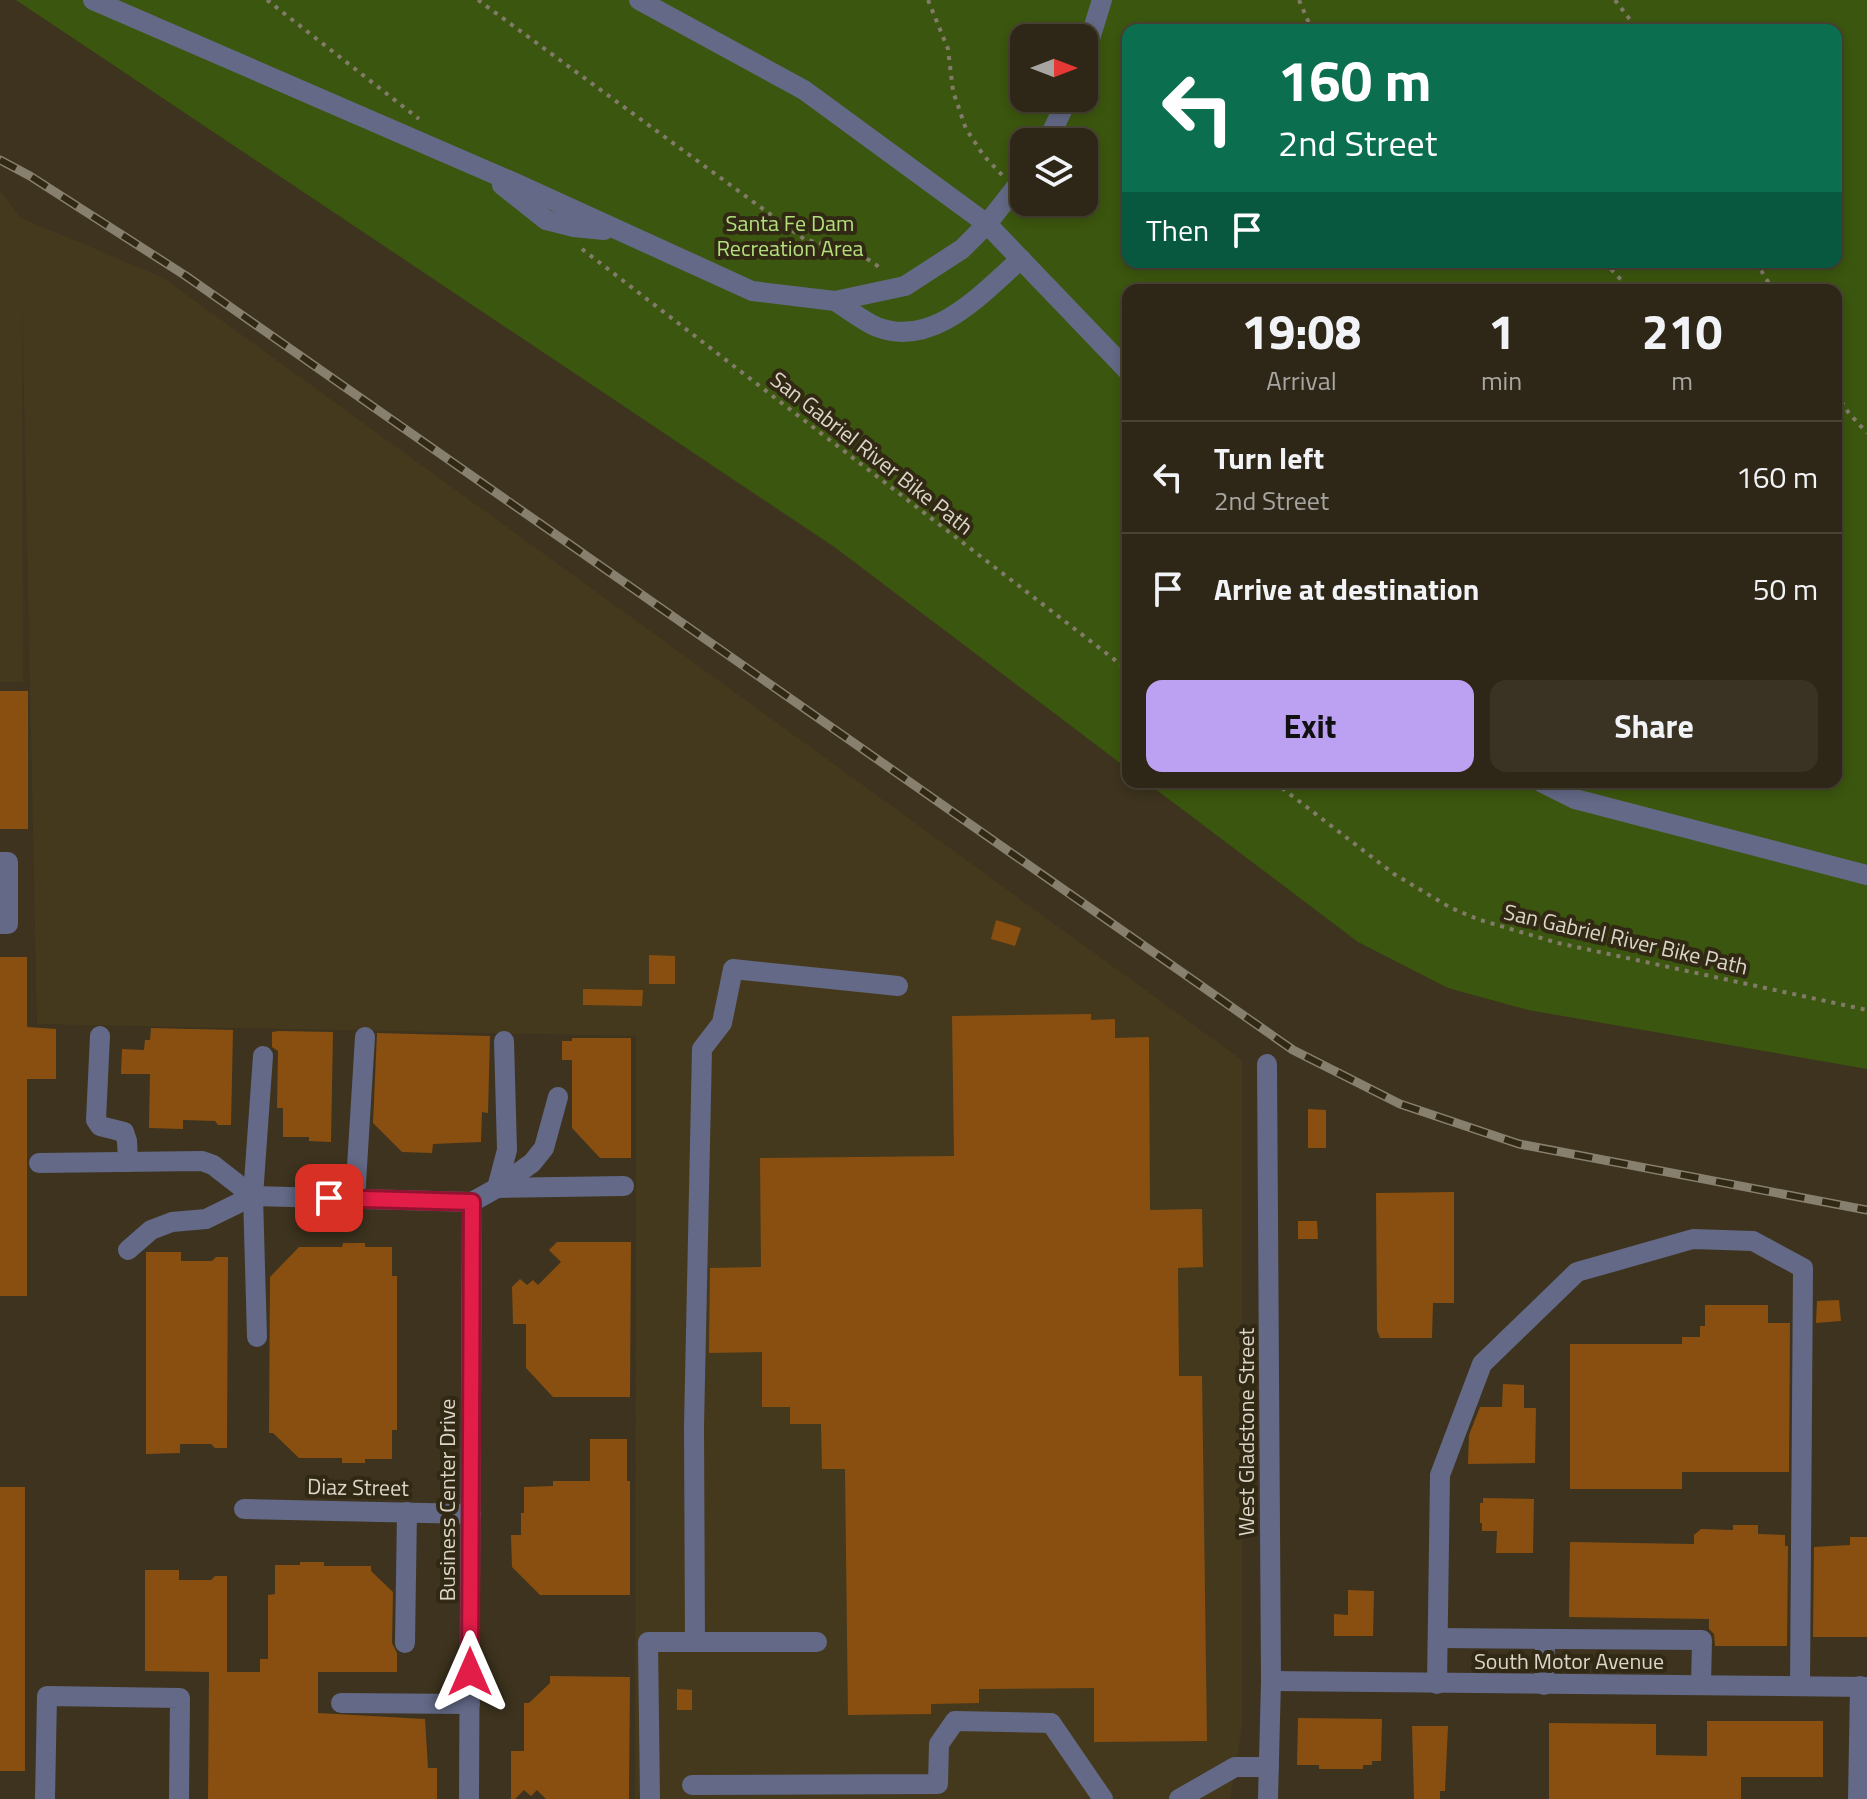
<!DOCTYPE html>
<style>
:root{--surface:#2e2616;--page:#3a3223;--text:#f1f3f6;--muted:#a7a5a1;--line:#494335;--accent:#bca0f2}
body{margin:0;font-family:"Titillium Web",sans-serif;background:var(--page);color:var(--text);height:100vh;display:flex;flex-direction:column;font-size:30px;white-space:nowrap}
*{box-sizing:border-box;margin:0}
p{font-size:26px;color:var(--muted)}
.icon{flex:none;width:44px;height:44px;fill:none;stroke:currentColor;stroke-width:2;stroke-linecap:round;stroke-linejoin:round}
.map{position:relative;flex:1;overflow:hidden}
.drawer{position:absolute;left:1122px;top:284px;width:720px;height:504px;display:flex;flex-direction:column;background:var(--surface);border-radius:16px;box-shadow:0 4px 12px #0003,0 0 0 2px var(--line)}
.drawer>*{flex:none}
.guide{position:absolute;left:1122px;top:24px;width:720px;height:244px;border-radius:16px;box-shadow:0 4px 12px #0003,0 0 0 2px var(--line);background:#0b6e4f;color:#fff;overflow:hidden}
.needle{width:52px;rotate:90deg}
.buttons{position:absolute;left:1010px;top:24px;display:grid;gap:16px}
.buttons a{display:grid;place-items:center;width:88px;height:88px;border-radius:16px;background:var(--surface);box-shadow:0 4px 12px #0003,0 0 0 2px var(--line);font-size:40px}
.pin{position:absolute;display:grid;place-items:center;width:68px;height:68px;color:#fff;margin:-34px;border-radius:16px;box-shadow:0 4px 12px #0006}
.me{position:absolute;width:88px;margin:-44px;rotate:0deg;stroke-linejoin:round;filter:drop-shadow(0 0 6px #0008)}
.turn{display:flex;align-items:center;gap:28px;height:168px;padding:0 24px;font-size:36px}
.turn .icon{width:104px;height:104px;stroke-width:2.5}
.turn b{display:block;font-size:56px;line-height:68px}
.then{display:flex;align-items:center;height:76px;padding:0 24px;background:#0003;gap:16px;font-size:30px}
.eta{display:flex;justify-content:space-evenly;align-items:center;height:136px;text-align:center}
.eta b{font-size:48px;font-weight:700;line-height:56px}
.primary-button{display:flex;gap:16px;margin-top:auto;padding:16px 24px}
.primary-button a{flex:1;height:92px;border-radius:16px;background:var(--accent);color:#111;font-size:32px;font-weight:700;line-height:92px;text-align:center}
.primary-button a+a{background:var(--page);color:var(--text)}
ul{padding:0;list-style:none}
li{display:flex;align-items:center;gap:24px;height:112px;padding:0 24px;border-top:2px solid var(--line)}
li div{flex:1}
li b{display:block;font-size:30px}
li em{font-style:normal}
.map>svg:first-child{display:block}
.built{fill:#45391d}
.green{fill:#3b560e;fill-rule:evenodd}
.building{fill:#894f11}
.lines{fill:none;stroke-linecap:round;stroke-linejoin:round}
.path{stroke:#837b6a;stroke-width:4;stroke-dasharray:4 6;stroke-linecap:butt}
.minor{stroke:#636986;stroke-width:20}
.rail-casing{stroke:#88806f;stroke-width:9}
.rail{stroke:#322914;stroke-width:6;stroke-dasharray:18;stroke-linecap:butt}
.route-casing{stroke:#92132f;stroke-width:20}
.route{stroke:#e11d48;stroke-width:14}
.labels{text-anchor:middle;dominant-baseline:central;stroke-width:8;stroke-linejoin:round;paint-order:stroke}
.park-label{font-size:22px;fill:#b3df7d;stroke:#322914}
.street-label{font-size:22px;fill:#dbd6c9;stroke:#322914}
</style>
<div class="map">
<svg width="1867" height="1799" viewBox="0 0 1867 1799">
<rect width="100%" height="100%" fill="#3d331e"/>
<polygon class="built" points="0,191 21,218 162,277 1242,1060 1242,1727 1230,1799 635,1799 636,1036 37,1024 22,299 23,682 0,682"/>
<path class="green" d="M16,0H1867V1069L1528,1010L1448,988L1358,942L1146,782H1836V290H1128V769L833,546ZM1128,30H1836V262H1128ZM1024,38H1084V98H1024ZM1024,142H1084V202H1024Z"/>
<g class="building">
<rect x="0" y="691" width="28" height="138"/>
<polygon points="996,920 1021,928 1015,946 991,939"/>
<polygon points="649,955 675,956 675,984 649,984"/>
<polygon points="0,957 27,957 27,1027 56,1029 56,1079 27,1079 27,1296 0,1296"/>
<polygon points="583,989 643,990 642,1006 583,1005"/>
<polygon points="1091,1014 1091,1020 1115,1019 1115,1038 1149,1037 1150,1210 1202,1209 1203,1267 1178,1268 1179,1376 1202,1376 1207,1741 1094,1742 1094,1688 979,1689 979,1703 931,1704 931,1714 848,1715 845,1469 822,1469 821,1424 790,1424 790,1407 762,1407 762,1352 709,1353 710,1268 761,1267 760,1158 954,1156 952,1016"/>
<polygon points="151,1028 233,1030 231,1125 218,1125 215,1121 183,1120 183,1129 149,1128 150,1074 121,1074 122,1049 144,1050 145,1040 150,1040"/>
<polygon points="279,1031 333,1032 331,1142 309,1141 309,1137 283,1137 283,1108 277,1108 278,1051 272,1047 272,1032"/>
<polygon points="377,1033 490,1036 488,1113 482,1112 481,1142 433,1144 432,1153 402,1152 373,1123"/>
<polygon points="572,1038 631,1038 631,1158 600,1158 572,1128 572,1060 562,1060 562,1041 572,1041"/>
<polygon points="1308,1109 1326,1110 1326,1148 1308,1148"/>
<polygon points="1454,1192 1454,1303 1433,1303 1432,1338 1380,1338 1377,1330 1376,1193"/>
<polygon points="1298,1221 1317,1221 1318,1239 1298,1239"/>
<polygon points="557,1242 631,1242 630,1397 553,1397 526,1368 526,1324 513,1324 512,1287 520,1279 527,1285 533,1280 538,1285 561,1262 549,1250"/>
<polygon points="343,1243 365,1243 365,1247 392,1247 392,1276 397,1276 397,1430 392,1430 392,1459 365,1459 365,1463 342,1463 342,1458 299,1458 273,1433 269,1433 270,1277 299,1247 342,1247"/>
<polygon points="146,1252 181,1252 181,1261 212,1261 216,1257 228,1257 227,1448 215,1448 211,1444 180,1444 180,1453 146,1454"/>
<polygon points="1839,1300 1841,1321 1816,1323 1817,1301"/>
<polygon points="1705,1305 1768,1305 1768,1323 1790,1323 1789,1472 1682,1472 1682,1489 1570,1489 1570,1344 1682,1344 1682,1337 1700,1337 1700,1326 1705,1326"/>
<polygon points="1503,1384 1524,1385 1524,1408 1536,1408 1535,1463 1468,1464 1469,1435 1480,1407 1502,1407"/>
<polygon points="590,1439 627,1439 627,1481 630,1481 630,1595 540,1595 512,1567 511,1535 521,1535 521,1513 524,1513 524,1487 553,1486 553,1481 590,1481"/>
<rect x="0" y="1487" width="25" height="284"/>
<polygon points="1483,1498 1534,1499 1533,1553 1496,1553 1497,1531 1482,1531 1482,1523 1480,1523 1480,1503 1483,1503"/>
<polygon points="1733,1525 1758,1525 1758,1534 1785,1535 1785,1546 1788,1546 1787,1646 1715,1646 1714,1634 1709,1629 1709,1619 1569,1617 1570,1542 1694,1544 1694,1535 1701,1529 1733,1530"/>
<polygon points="1850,1537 1867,1537 1867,1637 1813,1637 1814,1547 1850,1545"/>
<polygon points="300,1562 324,1562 324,1566 371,1566 371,1571 393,1592 392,1643 397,1653 397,1672 318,1672 318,1713 425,1719 428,1768 437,1768 437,1799 208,1799 209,1672 145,1671 145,1570 179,1570 179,1580 211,1580 215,1576 227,1576 227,1672 260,1672 260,1659 268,1659 268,1595 275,1594 275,1565 300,1565"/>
<polygon points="1348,1590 1374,1591 1373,1636 1334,1636 1334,1614 1348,1615"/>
<polygon points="550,1676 630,1677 629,1799 546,1799 537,1790 531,1796 524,1790 515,1799 511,1799 511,1751 524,1751 524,1703 529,1703 550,1683"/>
<polygon points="677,1689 692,1690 692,1710 677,1710"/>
<polygon points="1298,1718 1382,1719 1381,1761 1372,1761 1372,1765 1363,1765 1363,1769 1319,1769 1319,1765 1297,1765"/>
<polygon points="1707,1721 1823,1721 1823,1777 1741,1777 1741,1799 1549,1799 1549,1723 1656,1724 1656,1755 1707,1756"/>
<polygon points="1412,1726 1448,1726 1445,1791 1440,1791 1440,1799 1414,1799"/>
</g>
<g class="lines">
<g class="path">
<polyline points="267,0 419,119"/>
<path d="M478,0L804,239C824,245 870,253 882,271"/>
<polyline points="928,0 948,49 953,91 966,129 984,156 1002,175"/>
<polyline points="1299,0 1312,30"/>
<polyline points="1615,0 1638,30"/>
<polyline points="582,249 1128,670"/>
<polyline points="1604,262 1631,290"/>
<polyline points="1756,262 1773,290"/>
<polyline points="1836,393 1848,412 1867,433"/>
<polyline points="1836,408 1845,411"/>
<polyline points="1274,782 1394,874 1451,908 1480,920 1558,943 1867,1010"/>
</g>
<g class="minor">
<polyline points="93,0 515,183 752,291 835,301 905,286 962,249 987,224 1024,177"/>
<polyline points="639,0 804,90 987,224 1128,371"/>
<polyline points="1084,58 1102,0"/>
<polyline points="1047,142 1068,98"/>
<polyline points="502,185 546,220 574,227 604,230"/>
<path d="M835,301C848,309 863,321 877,327C934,349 983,292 1021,259"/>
<polyline points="1541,782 1575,799 1867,875"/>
<polyline points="0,862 8,862 8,924 0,924"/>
<polyline points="100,1036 96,1120 100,1126 124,1132 127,1141 128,1162"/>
<polyline points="1267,1064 1271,1681 1268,1799"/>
<polyline points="39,1163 202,1161 213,1165 253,1196"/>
<polyline points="497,1188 507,1150 504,1041"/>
<polyline points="497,1188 532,1163 544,1148 558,1097"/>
<polyline points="355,1199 365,1037"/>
<polyline points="128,1250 151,1230 172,1222 206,1219 253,1196 472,1202 497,1188 624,1186"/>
<polyline points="257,1337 253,1196 263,1056"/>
<polyline points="244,1509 471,1514"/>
<polyline points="1439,1638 1702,1640 1701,1685"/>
<polyline points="695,1642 694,1426 702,1049 722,1023 733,969 898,986"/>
<polyline points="405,1643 407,1512"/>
<polyline points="1271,1681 1867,1687"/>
<polyline points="1437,1684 1440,1475 1482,1364 1577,1272 1693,1239 1753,1241 1803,1268 1800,1686"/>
<polyline points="1544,1685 1545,1639"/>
<polyline points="341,1703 470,1704"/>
<polyline points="692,1785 938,1784 939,1744 955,1721 1051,1723 1103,1799"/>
<polyline points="45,1799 47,1696 180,1698 179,1799"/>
<polyline points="469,1799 472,1202"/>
<polyline points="650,1799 648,1642 817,1642"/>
<polyline points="1179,1799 1235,1767 1269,1767"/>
<polyline points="1858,1799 1860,1686"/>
</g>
<g class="rail-casing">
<polyline id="rail" points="0,160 30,176 186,276 1293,1050 1400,1104 1519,1144 1867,1210"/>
</g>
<use href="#rail" class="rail"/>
</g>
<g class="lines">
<g class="route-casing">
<polyline id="route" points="329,1198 472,1202 470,1672"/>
</g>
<use href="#route" class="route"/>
</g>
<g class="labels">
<g class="park-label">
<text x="790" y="223">Santa Fe Dam<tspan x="790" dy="25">Recreation Area</tspan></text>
</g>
<g class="street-label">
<text transform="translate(872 453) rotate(38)">San Gabriel River Bike Path</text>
<text transform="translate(1626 939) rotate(13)">San Gabriel River Bike Path</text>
<text transform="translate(1246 1432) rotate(-90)">West Gladstone Street</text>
<text transform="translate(358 1487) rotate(1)">Diaz Street</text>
<text transform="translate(447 1500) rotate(-90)">Business Center Drive</text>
<text x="1569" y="1661">South Motor Avenue</text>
</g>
</g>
</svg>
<div class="buttons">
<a><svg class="needle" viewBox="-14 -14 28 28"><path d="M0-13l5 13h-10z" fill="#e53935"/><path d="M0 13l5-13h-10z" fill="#a7a5a1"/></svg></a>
<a><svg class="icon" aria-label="layers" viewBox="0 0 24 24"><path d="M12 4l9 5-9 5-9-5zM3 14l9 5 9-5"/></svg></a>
</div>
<div class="pin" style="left:329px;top:1198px;background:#d93025"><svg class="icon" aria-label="arrive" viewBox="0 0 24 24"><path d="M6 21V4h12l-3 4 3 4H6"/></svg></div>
<svg class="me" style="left:470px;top:1672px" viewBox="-20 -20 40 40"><path d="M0-17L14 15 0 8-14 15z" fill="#e11d48" stroke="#fff" stroke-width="4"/></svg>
<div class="guide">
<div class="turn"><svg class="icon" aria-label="left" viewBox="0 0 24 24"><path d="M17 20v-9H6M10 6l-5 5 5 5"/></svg><div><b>160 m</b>2nd Street</div></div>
<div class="then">Then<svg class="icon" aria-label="arrive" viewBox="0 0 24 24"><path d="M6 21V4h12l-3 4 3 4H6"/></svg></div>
</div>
<section class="drawer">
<div class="eta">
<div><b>19:08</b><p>Arrival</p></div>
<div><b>1</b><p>min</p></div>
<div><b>210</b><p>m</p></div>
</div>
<ul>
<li><svg class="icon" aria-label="left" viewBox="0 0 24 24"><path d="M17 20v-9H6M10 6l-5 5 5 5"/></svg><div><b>Turn left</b><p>2nd Street</p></div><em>160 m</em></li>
<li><svg class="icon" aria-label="arrive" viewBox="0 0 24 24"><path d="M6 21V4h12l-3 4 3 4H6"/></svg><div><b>Arrive at destination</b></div><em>50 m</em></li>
</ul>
<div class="primary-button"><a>Exit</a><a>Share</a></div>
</section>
</div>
